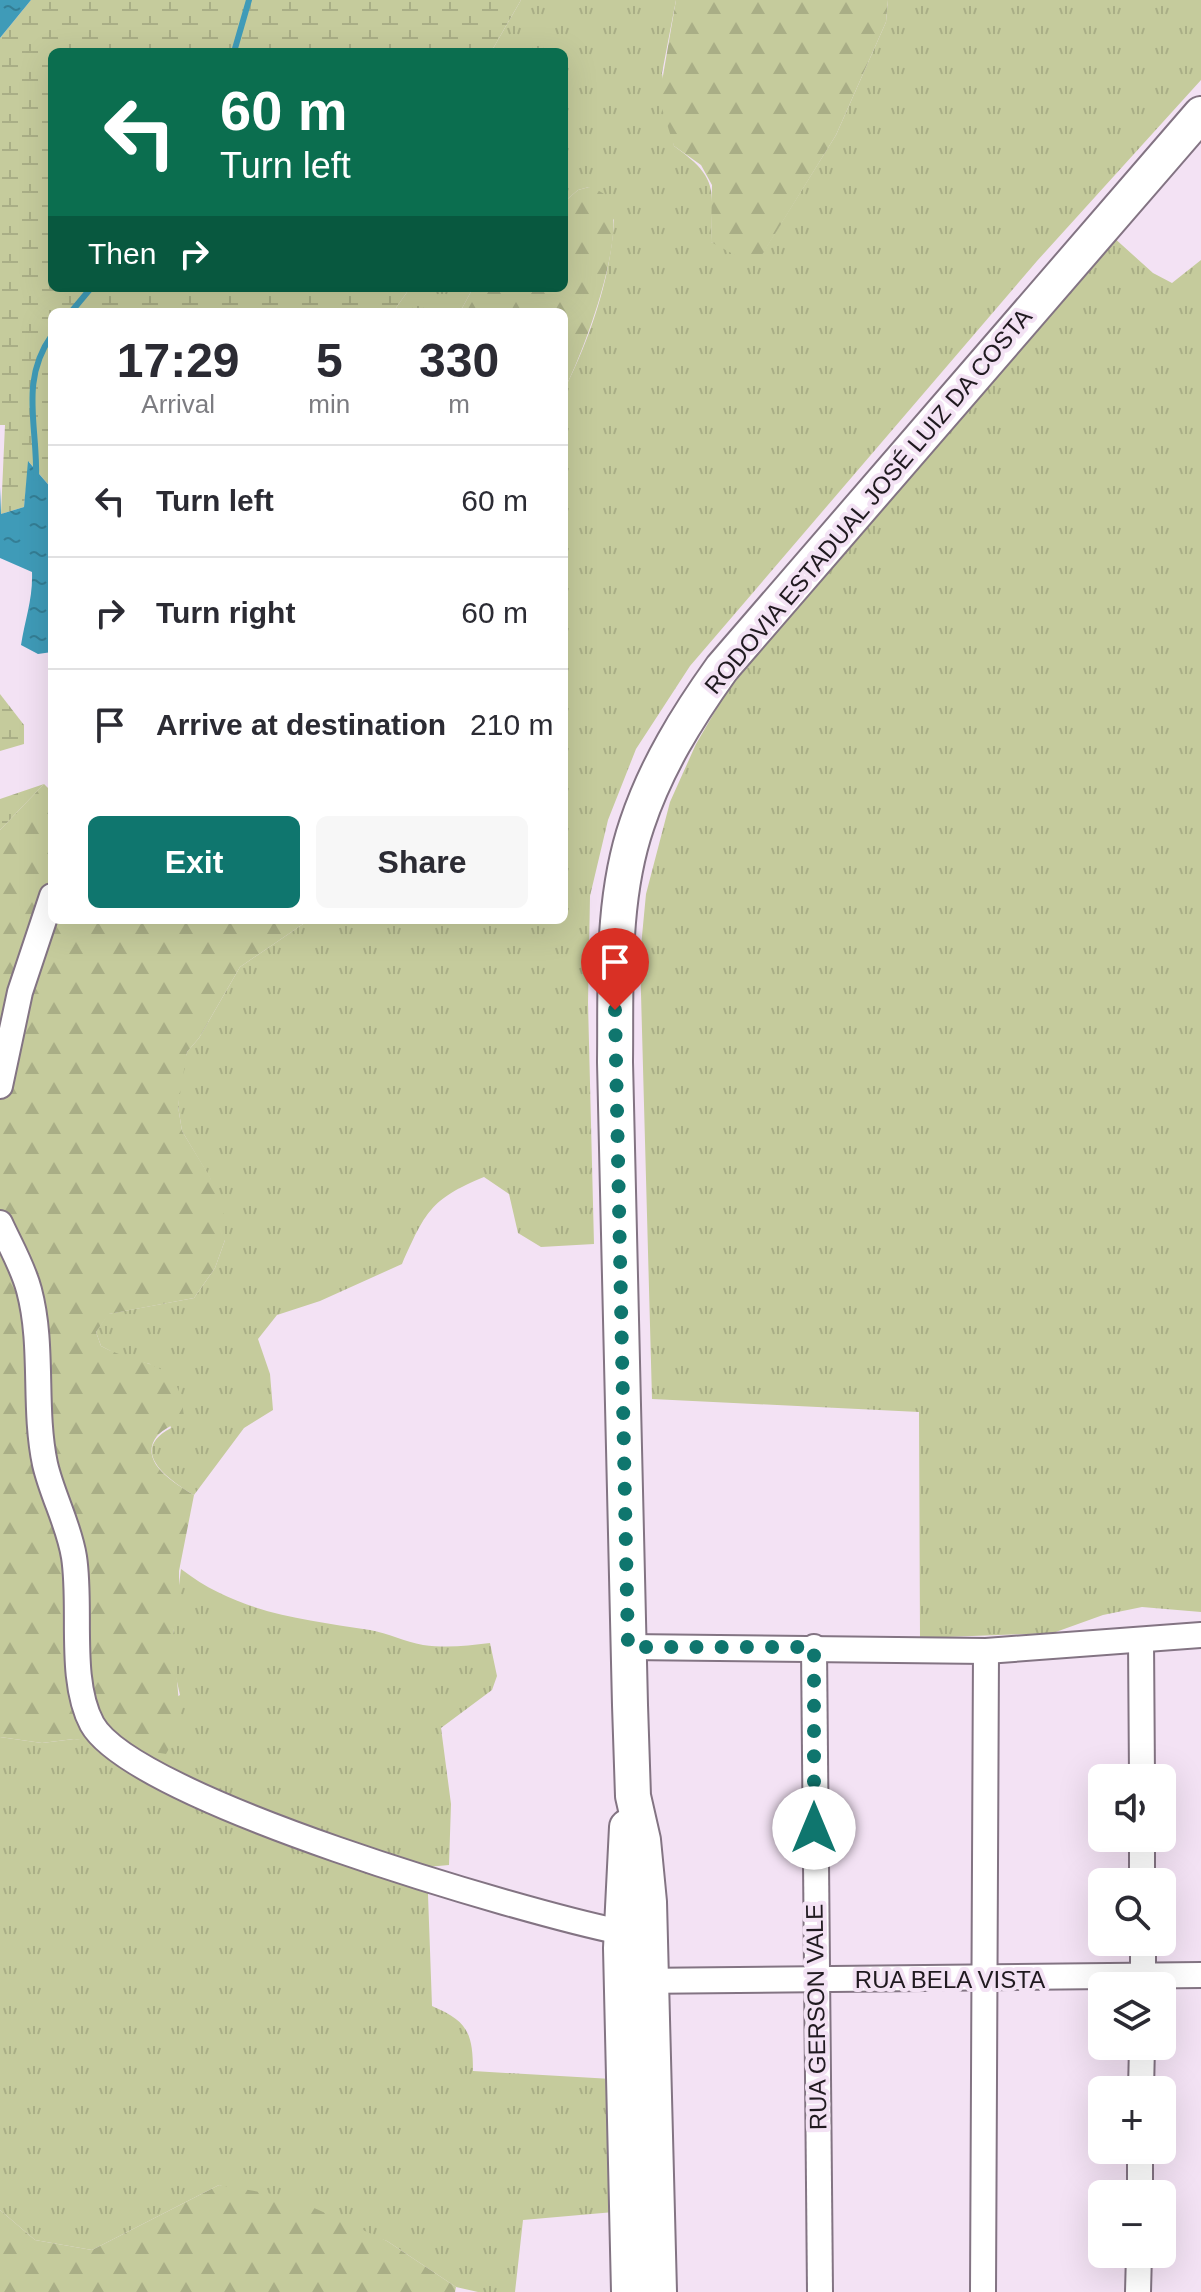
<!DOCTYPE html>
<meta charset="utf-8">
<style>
:root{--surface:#fff;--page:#f7f7f7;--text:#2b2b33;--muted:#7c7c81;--line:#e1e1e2;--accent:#0f766e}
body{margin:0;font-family:Helvetica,sans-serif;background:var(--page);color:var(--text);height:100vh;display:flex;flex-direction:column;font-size:30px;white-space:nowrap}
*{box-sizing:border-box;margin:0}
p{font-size:26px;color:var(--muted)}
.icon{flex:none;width:44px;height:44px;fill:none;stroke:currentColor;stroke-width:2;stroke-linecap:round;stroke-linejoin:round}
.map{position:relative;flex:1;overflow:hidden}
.drawer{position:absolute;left:48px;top:308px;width:520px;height:616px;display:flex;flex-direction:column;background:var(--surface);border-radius:12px;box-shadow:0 8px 32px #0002}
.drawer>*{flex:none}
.top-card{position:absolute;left:48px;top:48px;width:520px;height:244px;border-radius:12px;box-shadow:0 8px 32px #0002;background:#0b6e4f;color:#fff;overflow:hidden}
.buttons{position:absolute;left:1088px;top:1764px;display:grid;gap:16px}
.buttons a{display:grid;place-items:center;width:88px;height:88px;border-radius:12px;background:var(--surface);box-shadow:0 8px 32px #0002;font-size:40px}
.pin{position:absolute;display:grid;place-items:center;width:68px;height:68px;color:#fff;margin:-82px -34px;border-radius:50% 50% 50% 0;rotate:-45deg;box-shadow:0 0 8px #0007}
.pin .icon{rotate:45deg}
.me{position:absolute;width:88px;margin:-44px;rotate:0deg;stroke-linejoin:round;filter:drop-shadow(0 0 6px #0008)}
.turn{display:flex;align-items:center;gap:28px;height:168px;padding:0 40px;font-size:36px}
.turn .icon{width:104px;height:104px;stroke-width:2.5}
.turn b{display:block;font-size:56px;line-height:68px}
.then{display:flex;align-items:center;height:76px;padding:0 40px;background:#0003;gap:16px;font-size:30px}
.eta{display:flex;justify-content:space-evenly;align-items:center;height:136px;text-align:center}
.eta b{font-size:48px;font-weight:700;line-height:56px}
.cta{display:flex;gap:16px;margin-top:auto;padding:16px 40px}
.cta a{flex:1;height:92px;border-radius:12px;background:var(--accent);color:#fff;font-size:32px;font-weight:700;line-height:92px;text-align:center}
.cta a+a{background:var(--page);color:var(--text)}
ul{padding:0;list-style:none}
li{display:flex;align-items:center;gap:24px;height:112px;padding:0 40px;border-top:2px solid var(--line)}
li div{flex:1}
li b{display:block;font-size:30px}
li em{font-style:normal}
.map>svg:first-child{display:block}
.grass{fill:url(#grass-tufts)}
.forest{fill:url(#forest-firs)}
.wetland{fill:url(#wetland-marsh)}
.water{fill:url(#water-ripples)}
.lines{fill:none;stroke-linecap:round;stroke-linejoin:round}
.stream{stroke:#3f9bb8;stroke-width:6}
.street-casing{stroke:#837483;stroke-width:28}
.secondary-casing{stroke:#837483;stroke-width:38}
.street{stroke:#fff;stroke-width:24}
.secondary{stroke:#fff;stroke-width:34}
.route{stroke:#0f766e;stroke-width:14;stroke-dasharray:0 25.2}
.labels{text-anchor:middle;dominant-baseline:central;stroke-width:8;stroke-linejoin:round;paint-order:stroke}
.street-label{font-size:24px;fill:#201a20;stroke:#f3e2f4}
</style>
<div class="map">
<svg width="1201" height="2292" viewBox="0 0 1201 2292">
<defs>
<pattern id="grass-tufts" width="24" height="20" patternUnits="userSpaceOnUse" patternTransform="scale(2)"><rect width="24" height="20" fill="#c5cb9c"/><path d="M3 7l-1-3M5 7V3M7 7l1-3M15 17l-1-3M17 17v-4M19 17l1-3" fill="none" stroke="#a9ae86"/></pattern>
<pattern id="forest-firs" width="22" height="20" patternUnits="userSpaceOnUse" patternTransform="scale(2)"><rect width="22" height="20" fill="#c5cb9c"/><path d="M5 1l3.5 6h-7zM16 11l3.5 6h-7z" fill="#a9ae86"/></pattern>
<pattern id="wetland-marsh" width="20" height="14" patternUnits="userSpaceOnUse" patternTransform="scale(2)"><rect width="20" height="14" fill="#c5cb9c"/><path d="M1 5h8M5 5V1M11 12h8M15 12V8" fill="none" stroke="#a9ae86"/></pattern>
<pattern id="water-ripples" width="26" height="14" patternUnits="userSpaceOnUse" patternTransform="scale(2)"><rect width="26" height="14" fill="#3f9bb8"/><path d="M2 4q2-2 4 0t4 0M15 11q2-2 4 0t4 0" fill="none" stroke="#347e95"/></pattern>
</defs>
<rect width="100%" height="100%" fill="#f3e2f4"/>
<g class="grass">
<path d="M521,0H676L662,73L674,146C720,179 712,189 711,242L762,254L836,135L886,22L888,0H1201V80L1037,261L690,666L636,749L608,820L590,896L588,1003L594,1244L541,1247L518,1233L509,1194L484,1177C430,1199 425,1213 402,1264L320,1301L277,1315L258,1339L270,1374L273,1410L244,1428L194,1495C169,1480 127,1451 171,1428L150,1364L124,1358L101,1346L96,1332L108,1314L194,1298L215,1268L225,1240L210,1178L182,1131L178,1106L181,1075L187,1052L199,1038L240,967L309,920H564V390C590,339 611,277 614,220L589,187L578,190L564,202V52H491Z"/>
<polygon points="1112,236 1153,273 1172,283 1201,260 1201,1612 1142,1607 1103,1615 1053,1633 920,1638 919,1412 652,1399 640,957 646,894 670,802 696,744 728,689 812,584"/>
<polygon points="410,288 473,288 460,312 393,312"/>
<path d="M181,1569C238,1613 301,1619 370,1630C388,1633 405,1642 423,1645C446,1648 467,1646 490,1643L497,1676L492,1690L441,1728L451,1804L449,1865L427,1867L432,2006C467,2021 473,2032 473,2071L612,2079L614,2212L523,2220L515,2292H478L456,2287L387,2241L219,2185L92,2250L35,2240L0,2210V1737L42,1743L74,1739L105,1742L180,1695L173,1664V1634Z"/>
</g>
<g class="forest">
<polygon points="676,0 888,0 886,22 836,135 762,255 744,260 711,242 712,185 701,165 674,146 659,99"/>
<path d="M589,187C597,189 605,193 609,200C628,235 582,356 564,390V312H460L473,288H564V202L578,190Z"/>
<path d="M44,784L52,792V920H309L240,967L199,1038L187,1052L178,1106L182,1131L210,1177L225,1218V1240L215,1268L194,1298L109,1314L96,1332L101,1346C144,1369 180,1356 184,1417C176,1424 163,1429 157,1436C137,1462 176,1484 194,1495L179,1571V1603L173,1634L181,1727L166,1754L74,1739L42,1743L0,1737V830Z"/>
<polygon points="219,2185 290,2197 387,2241 456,2287 455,2292 0,2292 0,2210 35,2240 92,2250"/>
</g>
<g class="wetland">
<polygon points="31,0 521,0 491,52 52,52 52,288 410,288 393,312 52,312 52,489 29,462 24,507 1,514 5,425 0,425 0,38"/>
<polygon points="0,694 24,725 24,744 0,751"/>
<polygon points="44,784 0,830 0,799"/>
</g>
<g class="water">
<polygon points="0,0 31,0 0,38"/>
<path d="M28,461L52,489L49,520L52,652L38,654L21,645C25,619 33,599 32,572L0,558V487L1,514L24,507Z"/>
</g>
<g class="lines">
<g class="stream">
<polyline points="234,52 249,0"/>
<polyline points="71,312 91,288"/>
<path d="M36,478C38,427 19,381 52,335"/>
</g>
<g class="street-casing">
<g id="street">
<polyline points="0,1086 20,992 52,896"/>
<path d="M0,1223C10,1245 23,1267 29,1290C44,1346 33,1407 45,1464C52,1495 69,1525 74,1557C82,1608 68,1679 92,1724C134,1800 527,1913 621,1932"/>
<polyline points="1141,1640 1142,1778"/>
<polyline points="628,1647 986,1651 1201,1635"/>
<polyline points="814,1647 820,2292"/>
<polyline points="1142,1838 1142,1882"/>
<polyline points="1143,1942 1143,1986"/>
<polyline points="635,1981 1201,1975"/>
<polyline points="1141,2090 1142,2046"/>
<polyline points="1140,2194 1140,2150"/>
<polyline points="983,2292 986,1651"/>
<polyline points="1138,2292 1139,2254"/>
</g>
</g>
<g class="secondary-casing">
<g id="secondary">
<polyline points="627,1827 621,1948 629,2292"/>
<path d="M659,2292L649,1902L643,1840L633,1796L630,1705L615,1062C616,984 611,900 637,824C656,767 687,717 722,668L1201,114"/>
</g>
</g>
<use href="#street" class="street"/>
<use href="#secondary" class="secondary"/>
</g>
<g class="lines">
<polyline class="route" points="615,1010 628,1647 814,1647 814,1828"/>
</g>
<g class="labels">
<g class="street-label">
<text transform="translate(868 501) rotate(-50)">RODOVIA ESTADUAL JOSÉ LUIZ DA COSTA</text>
<text x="950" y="1979">RUA BELA VISTA</text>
<text transform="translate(816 2017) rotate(-91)">RUA GERSON VALE</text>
</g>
</g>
</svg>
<div class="buttons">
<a><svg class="icon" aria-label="sound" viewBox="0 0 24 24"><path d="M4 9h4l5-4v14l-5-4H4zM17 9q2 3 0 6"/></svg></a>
<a><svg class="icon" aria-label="search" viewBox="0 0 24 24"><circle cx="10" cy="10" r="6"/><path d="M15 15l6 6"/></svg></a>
<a><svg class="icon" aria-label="layers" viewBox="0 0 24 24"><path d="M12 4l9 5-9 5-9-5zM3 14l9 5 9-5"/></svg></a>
<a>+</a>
<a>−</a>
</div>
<div class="pin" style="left:615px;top:1010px;background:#d93025"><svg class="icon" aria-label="arrive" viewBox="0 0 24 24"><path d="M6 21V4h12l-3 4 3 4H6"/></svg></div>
<svg class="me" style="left:814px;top:1828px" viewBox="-20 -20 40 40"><circle r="19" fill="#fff"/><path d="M0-13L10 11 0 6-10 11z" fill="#0f766e"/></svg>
<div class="top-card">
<div class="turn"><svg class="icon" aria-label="left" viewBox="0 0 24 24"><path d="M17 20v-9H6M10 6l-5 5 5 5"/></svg><div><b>60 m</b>Turn left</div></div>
<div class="then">Then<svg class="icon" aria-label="right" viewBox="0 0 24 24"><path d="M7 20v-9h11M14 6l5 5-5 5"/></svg></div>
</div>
<section class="drawer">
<div class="eta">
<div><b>17:29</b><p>Arrival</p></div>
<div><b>5</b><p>min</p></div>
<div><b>330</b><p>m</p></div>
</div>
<ul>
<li><svg class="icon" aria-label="left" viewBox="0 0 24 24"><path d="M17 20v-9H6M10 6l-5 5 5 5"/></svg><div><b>Turn left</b></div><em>60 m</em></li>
<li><svg class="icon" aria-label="right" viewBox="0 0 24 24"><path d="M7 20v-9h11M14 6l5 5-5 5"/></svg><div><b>Turn right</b></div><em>60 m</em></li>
<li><svg class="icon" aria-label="arrive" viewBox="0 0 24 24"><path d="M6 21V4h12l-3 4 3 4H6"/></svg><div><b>Arrive at destination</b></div><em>210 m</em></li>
</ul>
<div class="cta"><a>Exit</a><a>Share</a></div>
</section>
</div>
